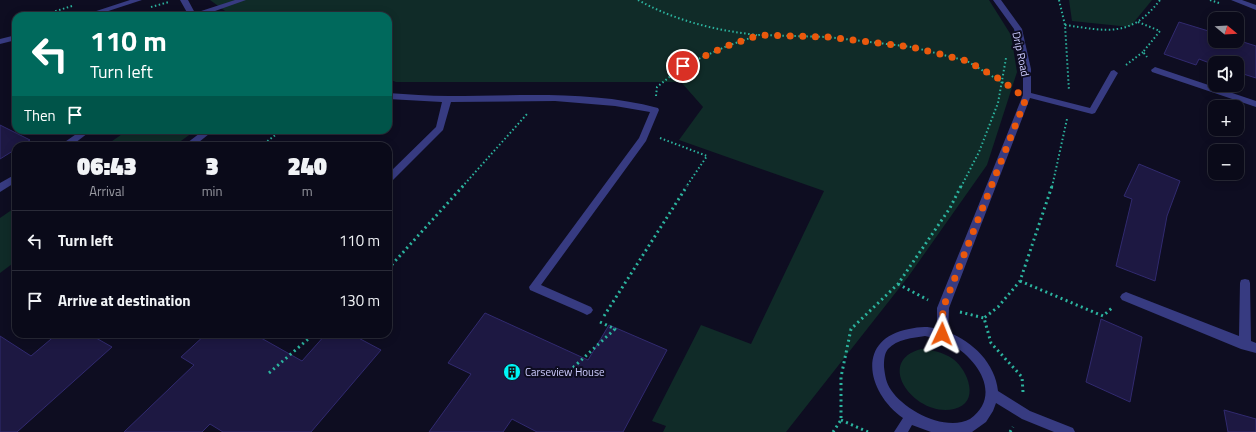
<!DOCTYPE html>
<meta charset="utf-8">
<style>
:root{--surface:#0a0a19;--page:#131322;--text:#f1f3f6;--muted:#999aa2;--line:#2a2b38}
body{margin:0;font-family:"Titillium Web",sans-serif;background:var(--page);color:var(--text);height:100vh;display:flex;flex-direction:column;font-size:15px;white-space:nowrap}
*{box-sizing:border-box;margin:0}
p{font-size:13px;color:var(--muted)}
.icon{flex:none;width:22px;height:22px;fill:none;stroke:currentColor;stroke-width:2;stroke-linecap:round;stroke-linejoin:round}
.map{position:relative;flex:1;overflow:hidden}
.panel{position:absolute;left:12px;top:142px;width:380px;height:196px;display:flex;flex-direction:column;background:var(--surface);border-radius:12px;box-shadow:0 2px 10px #0003,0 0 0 1px var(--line)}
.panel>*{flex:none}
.guide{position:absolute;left:12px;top:12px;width:380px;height:122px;border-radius:12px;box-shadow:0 2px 10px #0003,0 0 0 1px var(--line);background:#00695c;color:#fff;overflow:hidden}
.needle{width:26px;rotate:108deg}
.fabs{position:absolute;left:1208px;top:12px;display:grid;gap:8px}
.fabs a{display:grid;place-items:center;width:36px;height:36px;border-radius:8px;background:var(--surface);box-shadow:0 2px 10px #0003,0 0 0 1px var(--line);font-size:20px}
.pin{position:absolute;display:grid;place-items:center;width:34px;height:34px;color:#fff;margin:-17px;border:2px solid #fff;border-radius:50%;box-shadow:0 1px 4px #0007}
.me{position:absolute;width:44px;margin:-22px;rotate:2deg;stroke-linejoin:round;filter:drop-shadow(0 0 3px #0008)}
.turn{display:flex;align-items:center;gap:14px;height:84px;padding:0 12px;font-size:18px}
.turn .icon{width:52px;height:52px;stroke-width:2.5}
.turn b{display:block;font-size:28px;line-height:34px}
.then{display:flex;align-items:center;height:38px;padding:0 12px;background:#0003;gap:8px;font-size:15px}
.eta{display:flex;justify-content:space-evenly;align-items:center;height:68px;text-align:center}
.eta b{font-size:24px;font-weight:800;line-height:28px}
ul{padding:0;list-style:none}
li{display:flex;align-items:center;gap:12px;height:60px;padding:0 12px;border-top:1px solid var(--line)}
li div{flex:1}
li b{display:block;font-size:15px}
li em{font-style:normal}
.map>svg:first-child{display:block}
.green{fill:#102b28}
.building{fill:#1d1842;stroke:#312a6f}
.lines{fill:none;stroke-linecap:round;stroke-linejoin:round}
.path-far1{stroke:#2cb49f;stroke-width:2;stroke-dasharray:1.5 2.5;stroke-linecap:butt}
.path{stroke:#2cb49f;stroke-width:3;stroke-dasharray:2 3.5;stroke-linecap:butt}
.minor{fill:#373b81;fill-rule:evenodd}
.route{stroke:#ea580c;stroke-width:7;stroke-dasharray:0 12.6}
.labels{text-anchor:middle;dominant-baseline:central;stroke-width:4;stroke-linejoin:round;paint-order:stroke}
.street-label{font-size:11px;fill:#cecdff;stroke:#0e0d21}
.poi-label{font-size:11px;fill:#cecdff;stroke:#0e0d21;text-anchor:start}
</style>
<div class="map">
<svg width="1256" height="432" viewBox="0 0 1256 432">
<rect width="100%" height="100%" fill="#0e0d21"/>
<g class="green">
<polygon points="210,0 989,0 1011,35 1017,72 987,165 908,277 786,432 663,432 666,426 652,421 701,325 751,344 824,191 679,140 703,107 681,82 396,82 388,79 388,16 232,16"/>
<polygon points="1069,0 1152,0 1130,27 1072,21"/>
<polygon points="128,130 196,130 174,146 105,146"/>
<polygon points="16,207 16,261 0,273 0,218"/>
<path d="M921,349C932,350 943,352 953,359C968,370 981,403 954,409C916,418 873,362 921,349Z"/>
</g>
<g class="building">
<polygon points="1179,22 1215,33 1215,41 1237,40 1256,46 1256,78 1237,72 1237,63 1215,63 1215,65 1199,59 1196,65 1164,54"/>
<polygon points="0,125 30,140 20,146 16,146 16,149 0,159"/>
<polygon points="1139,164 1180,181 1167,216 1155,281 1116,266 1132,199 1124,196"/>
<polygon points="485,313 588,360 609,325 667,350 623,432 537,432 512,419 503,432 429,432 471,374 448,363"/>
<polygon points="1101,319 1142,337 1130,402 1086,382"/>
<polygon points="57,334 89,334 112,347 17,432 0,432 0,336 31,356"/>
<polygon points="206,334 254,334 302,361 326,334 351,334 381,350 311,432 223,432 210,424 202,432 124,432 194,365 181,357"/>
<polygon points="1224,410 1256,419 1256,432 1228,432"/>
</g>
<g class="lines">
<g class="path-far1">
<path d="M638,0C676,21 714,30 757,35"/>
<polyline points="1059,0 1065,25 1069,91"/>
<polyline points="1210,0 1219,3"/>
<polyline points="151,7 169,2"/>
<polyline points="40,16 72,6"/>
<polyline points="1138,22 1160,31 1143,52 1147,57"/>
<path d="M1065,25C1107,31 1131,38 1160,0"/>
<polyline points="1126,65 1143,52"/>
<polyline points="656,96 657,87 683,66 727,46 759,35 828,37 912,47 967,61 1010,87"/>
<polyline points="660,138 707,156 686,187"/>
<polyline points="261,146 282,130"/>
<polyline points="462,187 527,114"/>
<polyline points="961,187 979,152 998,103 1006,58"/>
<polyline points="1052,187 1067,119"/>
</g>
<g class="path">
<polyline points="388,269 463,186"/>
<polyline points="1020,281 1103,316 1113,307"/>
<polyline points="898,284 928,300"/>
<polyline points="960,312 984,318"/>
<polyline points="604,316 687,186"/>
<polyline points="269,373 314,334"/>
<polyline points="565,375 615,329 600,322"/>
<polyline points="1023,392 1022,377 991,343 984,318 998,307 1020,281 1052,186"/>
<polyline points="841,420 868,432"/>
<polyline points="833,432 841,420 841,377 851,329 898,284 950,208 961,186"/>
<polyline points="1010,432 1013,427"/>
</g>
<g class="minor">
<polygon points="130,0 142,0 93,16 81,16"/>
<polygon points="180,0 188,0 195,13 235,0 246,0 201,16 189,16"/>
<path d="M993,0H1001L1022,29L1031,69V93L1090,108L1111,71L1114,70L1118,73L1095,113L1092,114L1030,98L949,308L948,332C973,342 995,363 998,391L1030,411L1073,428L1075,432H1054L1022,419L996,403L993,411L986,422L972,432H931L912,425L908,432H894L903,418C867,393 855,339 909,329C919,327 927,326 937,329V308L1023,95V69L1014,29ZM925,336C934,338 943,340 951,344C979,360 1002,396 970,419C946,432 905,411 891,390C886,383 885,375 884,367C884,361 884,354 888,349C897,339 913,338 925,336Z"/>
<polygon points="1231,0 1242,0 1256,5 1256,10"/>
<polygon points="16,35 16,40 0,44 0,39"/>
<polygon points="1155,67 1256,101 1256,107 1152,72 1151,70"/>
<path d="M388,93C408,94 429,96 449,96C517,96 591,90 658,108L659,110L646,141L541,285L591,307L593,310L591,313L587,315L583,313L530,290L529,287L639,138L650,112L615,106L555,101L451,102L443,130L391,182L388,183V174L436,127L442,102L388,99Z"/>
<polygon points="82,130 92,130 71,146 59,146"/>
<polygon points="204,130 214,130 194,146 183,146"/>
<polygon points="16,174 16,182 0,192 0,183"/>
<polygon points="1245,279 1249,280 1250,283 1251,341 1256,343 1256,353 1241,349 1122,300 1120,297 1122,294 1126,292 1239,336 1240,283 1241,280"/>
</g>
</g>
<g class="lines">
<polyline class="route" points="683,66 727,46 759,35 828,37 912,47 967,61 1001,80 1020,94 1025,101 943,308 942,334"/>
</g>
<defs>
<g id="building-disc" transform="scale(0.9)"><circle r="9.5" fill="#00f6f8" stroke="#0e0d21"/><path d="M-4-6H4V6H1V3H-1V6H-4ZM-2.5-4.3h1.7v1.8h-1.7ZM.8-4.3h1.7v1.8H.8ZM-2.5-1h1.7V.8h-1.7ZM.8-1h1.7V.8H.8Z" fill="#111"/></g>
</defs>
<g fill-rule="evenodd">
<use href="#building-disc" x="512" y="372"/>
</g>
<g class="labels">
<g class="street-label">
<text transform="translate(1021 54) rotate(78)">Drip Road</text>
</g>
<g class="poi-label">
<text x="525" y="372">Carseview House</text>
</g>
</g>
</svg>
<div class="fabs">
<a><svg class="needle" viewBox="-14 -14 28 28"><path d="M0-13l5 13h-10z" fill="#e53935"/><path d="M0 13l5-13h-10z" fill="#999aa2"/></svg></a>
<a><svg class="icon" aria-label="sound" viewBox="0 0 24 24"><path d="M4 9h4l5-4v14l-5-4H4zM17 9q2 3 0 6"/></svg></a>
<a>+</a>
<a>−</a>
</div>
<div class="pin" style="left:683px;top:66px;background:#d93025"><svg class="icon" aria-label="arrive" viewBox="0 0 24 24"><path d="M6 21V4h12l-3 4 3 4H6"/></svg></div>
<svg class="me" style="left:942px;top:334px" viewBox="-20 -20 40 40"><path d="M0-17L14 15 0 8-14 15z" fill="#ea580c" stroke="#fff" stroke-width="4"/></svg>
<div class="guide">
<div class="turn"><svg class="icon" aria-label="left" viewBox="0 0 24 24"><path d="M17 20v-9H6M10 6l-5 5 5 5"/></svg><div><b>110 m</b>Turn left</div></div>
<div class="then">Then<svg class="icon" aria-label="arrive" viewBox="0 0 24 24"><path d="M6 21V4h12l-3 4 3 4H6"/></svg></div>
</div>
<section class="panel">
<div class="eta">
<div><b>06:43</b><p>Arrival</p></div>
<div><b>3</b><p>min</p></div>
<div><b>240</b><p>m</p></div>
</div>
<ul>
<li><svg class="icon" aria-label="left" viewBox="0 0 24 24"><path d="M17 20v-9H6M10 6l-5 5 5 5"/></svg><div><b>Turn left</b></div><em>110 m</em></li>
<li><svg class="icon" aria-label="arrive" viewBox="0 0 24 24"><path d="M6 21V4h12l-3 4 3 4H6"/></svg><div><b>Arrive at destination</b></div><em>130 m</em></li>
</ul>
</section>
</div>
